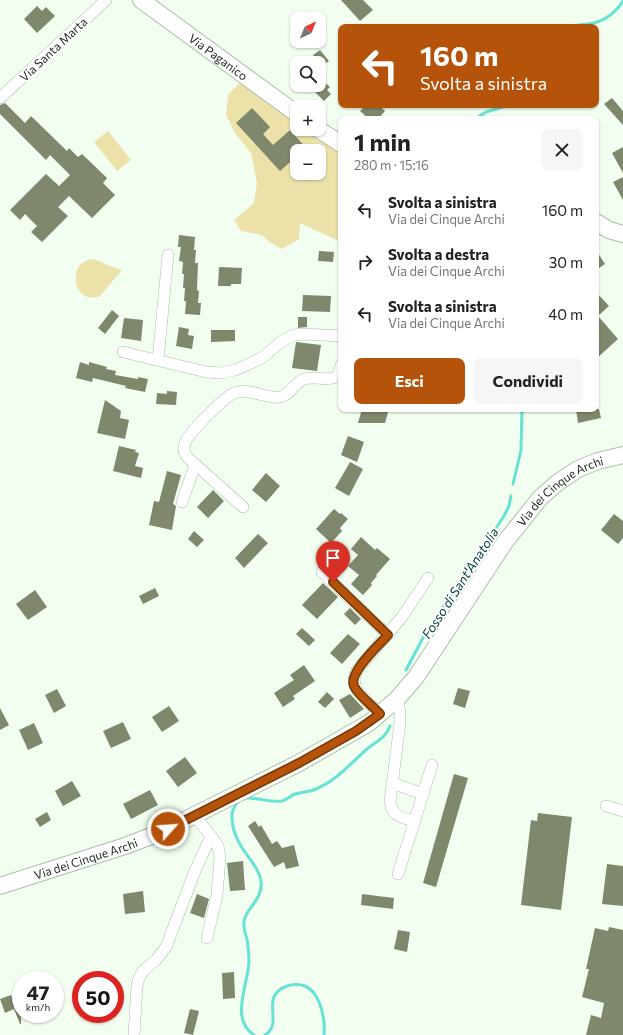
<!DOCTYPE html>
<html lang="it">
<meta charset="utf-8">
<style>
:root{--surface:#fff;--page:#f6f6f6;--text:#222;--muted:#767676;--accent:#b45309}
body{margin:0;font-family:Commissioner,sans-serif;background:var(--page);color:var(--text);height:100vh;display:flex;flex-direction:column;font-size:15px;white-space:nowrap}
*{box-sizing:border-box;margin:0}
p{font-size:13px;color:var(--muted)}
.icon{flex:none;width:22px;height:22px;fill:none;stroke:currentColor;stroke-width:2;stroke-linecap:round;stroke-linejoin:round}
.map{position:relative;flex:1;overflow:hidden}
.details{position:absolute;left:338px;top:116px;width:261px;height:296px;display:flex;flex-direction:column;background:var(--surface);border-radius:8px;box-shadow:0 1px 3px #0004}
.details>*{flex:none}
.banner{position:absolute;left:338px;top:24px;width:261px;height:84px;border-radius:8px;box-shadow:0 1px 3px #0004;background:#b45309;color:#fff;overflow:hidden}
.needle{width:26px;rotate:43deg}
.controls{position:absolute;left:290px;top:12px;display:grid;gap:8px}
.controls a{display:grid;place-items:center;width:36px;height:36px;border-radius:8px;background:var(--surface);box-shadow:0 1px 3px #0004;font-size:20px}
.speed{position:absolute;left:12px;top:971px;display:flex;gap:8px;font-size:20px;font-weight:700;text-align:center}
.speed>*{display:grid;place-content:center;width:52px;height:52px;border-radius:50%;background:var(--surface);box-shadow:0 1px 3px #0004;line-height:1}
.speed small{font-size:10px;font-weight:400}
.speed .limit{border:6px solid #d22;background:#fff;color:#111}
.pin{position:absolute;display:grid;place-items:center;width:34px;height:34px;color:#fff;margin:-41px -17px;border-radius:50% 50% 50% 0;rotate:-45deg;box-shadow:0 0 4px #0007}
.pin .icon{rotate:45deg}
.me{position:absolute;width:44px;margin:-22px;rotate:64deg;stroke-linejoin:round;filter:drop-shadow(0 0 3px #0008)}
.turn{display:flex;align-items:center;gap:14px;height:84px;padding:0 16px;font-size:18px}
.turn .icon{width:52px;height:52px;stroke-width:2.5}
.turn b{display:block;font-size:28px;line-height:34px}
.round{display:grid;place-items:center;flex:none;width:42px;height:42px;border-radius:8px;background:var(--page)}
.headline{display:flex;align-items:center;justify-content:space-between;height:68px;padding:0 16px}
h1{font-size:24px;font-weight:700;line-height:30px}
.action{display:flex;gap:8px;margin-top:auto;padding:8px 16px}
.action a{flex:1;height:46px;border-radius:8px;background:var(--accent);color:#fff;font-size:16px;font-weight:700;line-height:46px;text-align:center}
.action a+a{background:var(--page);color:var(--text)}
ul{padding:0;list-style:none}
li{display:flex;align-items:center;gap:12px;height:52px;padding:0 16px}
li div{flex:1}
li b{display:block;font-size:15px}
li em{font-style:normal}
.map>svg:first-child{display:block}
.green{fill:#ece2a9;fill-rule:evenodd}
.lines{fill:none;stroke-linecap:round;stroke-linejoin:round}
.stream{stroke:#67e2d5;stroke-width:3}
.building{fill:#7f876c}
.street-casing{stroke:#a9bea7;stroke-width:12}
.secondary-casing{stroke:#a9bea7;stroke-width:18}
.street{stroke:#fff;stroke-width:11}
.secondary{stroke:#fff;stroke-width:16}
.route-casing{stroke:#753606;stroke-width:10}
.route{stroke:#b45309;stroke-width:7}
.labels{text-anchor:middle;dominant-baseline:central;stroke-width:4;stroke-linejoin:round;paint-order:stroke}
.street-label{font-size:12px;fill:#1e261d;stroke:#fff}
.water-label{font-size:13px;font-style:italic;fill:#04403b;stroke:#fff}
</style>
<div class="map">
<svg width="623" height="1035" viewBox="0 0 623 1035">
<rect width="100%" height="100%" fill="#f2fff0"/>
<g class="green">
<path d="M242,80L297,121V129H308L332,147L341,151V242L300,223L299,239L282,249L268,241L262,235L241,231L234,220L254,203L257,183L251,153L235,133L226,115L228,95ZM297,151H319V173H297Z"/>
<polygon points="108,131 131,160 117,171 94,142"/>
<path d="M94,259L112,267L122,270L100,296C73,307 65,260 94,259Z"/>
</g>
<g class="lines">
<g class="stream">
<path d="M569,27C575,25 582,25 588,24C603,22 615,13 623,1"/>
<polyline points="475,119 486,112 510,105"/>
<polyline points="513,484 521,450 522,409"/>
<polyline points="406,670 424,636 504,516 509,506 511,496"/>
<path d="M245,798C258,797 268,803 282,801C287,800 290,796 295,794C302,792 309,792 316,789C336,781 351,763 367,749C375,742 386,738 390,726"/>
<path d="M239,801C231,809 231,816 233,827C235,834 237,840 241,846C249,860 266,874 260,892C257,903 246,910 244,921C243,928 245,933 247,939C248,946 249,954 249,961C249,983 229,1019 254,1035"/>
<path d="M265,1035C285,1022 258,997 287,986C293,984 299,984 305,986C312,989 316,995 319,1002C323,1012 325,1024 324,1035"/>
</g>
</g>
<g class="building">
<polygon points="341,0 363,0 373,10 360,21"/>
<polygon points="37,6 42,11 46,7 55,16 37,33 24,19"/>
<polygon points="320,50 329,61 322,66 313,55"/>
<polygon points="323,81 330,87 327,90 331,94 324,101 313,90"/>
<polygon points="612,98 623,111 623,125 604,104"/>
<polygon points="5,103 25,123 31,116 67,151 69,148 78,157 82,154 107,178 103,183 115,195 92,218 69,196 58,207 68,216 42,242 31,232 37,226 25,214 20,220 10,210 46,174 59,186 70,175 50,155 46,160 0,114 0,105"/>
<polygon points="366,105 379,105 385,111 378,119 369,119 360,111"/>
<polygon points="252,108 270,127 263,134 273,145 290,130 309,151 297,151 297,156 280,171 236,123"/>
<polygon points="623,147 623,173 612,153"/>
<polygon points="623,177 623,200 613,182"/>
<polygon points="179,235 195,237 194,250 196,250 195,263 198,263 197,290 199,291 198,303 201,303 200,315 185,314 186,301 184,301 185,288 183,288 184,274 182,274 183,262 179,261 181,247 178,247"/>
<polygon points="596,250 605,264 596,270"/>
<polygon points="319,251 334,252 333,262 318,261"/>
<polygon points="219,267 242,268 241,284 231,284 231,286 218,286"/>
<polygon points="596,292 609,306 598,316 618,339 596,359"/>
<polygon points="303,295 331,296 330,312 302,311"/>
<polygon points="112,310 119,316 105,334 98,328"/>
<polygon points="298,317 307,317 307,327 298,328"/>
<polygon points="124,318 143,320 141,341 121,338"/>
<polygon points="179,327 189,329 188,335 194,336 192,349 176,346"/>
<polygon points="211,330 235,330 235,341 211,342"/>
<polygon points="296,342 321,345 317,371 292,368"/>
<polygon points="80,362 89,365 89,362 107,367 106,369 116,371 115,375 138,379 138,377 148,379 145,392 125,388 126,386 93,378 92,382 76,378"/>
<polygon points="167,391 177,392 176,405 156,404 157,393 167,394"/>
<polygon points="105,400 121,411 120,418 129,420 125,439 97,433"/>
<polygon points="362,409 389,409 385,423 358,423"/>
<polygon points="576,409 599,409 601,418 578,423"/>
<polygon points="348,436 364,442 357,462 341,455"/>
<polygon points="119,446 136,450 135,452 139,453 135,466 143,468 141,478 113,471"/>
<polygon points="350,462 363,469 349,496 335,488"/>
<polygon points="167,471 181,475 173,504 176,506 172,530 149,525 154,501 159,502"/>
<polygon points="266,473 280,486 266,502 252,490"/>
<polygon points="213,490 224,501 208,518 197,507"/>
<polygon points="334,509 340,514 341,513 348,519 340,528 342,531 331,543 316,529"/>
<polygon points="614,514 623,521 623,538 618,544 601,530"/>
<polygon points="194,531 204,540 197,547 188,539"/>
<polygon points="258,534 268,543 244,568 235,558"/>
<polygon points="361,537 375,550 377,548 390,559 376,575 377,576 371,583 372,585 363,595 351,584 359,575 348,566 358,555 351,549"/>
<polygon points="323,583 338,597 317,619 302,605"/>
<polygon points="155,588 159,596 143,604 139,596"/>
<polygon points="35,590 47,607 28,620 16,604"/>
<polygon points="350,608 361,619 355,625 344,614"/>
<polygon points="302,628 315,640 309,646 296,634"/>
<polygon points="348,634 360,644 342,664 330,653"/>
<polygon points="304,665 315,681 293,696 295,699 283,707 274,693 294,680 290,675"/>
<polygon points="458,688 470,691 465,708 453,704"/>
<polygon points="57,689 66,706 54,713 45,695"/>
<polygon points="327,692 334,699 325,708 318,702"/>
<polygon points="350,694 364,709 350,718 339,700"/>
<polygon points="169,706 179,721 162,732 152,717"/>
<polygon points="0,708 9,725 0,730"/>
<polygon points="123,722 131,739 111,748 103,731"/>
<polygon points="34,723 43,743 28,750 19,730"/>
<polygon points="185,757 197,773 178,787 166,771"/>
<polygon points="454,774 468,778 436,887 423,883"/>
<polygon points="72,781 81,796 63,806 55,791"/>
<polygon points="150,790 158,805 131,819 123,804"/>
<polygon points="47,812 51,820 40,827 35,819"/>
<polygon points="538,813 572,817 561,910 521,905 531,820 537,821"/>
<polygon points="255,821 259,827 261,825 272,844 277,841 282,848 294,845 299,866 286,869 284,862 274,867 248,826"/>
<polygon points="243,861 245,890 230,891 227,863"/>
<polygon points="607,864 623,866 623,906 602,904"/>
<polygon points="143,891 145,912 125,914 123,894"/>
<polygon points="197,894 209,899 204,918 190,913"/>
<polygon points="362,894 394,898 393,909 361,905"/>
<polygon points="609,927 623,930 623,1035 586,1035 591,1015 601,1018 604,1003 582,997 589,969 586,969 595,928 608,931"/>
<polygon points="398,930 410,932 407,952 394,949"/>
<polygon points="234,972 235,998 223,999 222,973"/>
<polygon points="11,995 13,1000 21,998 21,1024 20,1024 14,1009 5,1013 0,999"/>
<polygon points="190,1009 199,1011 193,1035 184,1033"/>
</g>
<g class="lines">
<g class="street-casing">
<g id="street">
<polyline points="0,98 106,0"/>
<polyline points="123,352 206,372 221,373 235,370 249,364 263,357 282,341 294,335 304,334 341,336"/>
<polyline points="158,360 168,255"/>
<polyline points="182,502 195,465"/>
<path d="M243,507L187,457C184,453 183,448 185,443C188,433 225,397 234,393C250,387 264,399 280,397C291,395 294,382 304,379C318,374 339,388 341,365"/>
<polyline points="322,572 388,635"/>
<path d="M397,699L400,712V723L390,801C392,817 401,817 415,821"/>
<path d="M381,714C368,701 345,688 358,669L402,617L428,578"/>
<polyline points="392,783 423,794"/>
<polyline points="606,806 623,811"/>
<polyline points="398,874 432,765"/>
<polyline points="207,938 217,895 220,857 218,846 211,836"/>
<polyline points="134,1035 137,986 139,978 144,970 156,960 166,947 195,871 211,836 194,815"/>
</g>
</g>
<g class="secondary-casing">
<g id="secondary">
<path id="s1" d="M141,0L297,114"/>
<polyline points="318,129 341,144"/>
<polyline points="596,222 609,230 623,234"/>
<path id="s2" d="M0,886L125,846L159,833L299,763L369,723L397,699L416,677L505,542L540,498L557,483L578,469L598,461L623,455"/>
</g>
</g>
<use href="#street" class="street"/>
<use href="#secondary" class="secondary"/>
</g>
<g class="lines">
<g class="route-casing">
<path id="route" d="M168,829L299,763L356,731L380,714C373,706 358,695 354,686C348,673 379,645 388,635L333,582"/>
</g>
<use href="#route" class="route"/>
</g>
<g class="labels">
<g class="street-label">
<text transform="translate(53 49) rotate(-43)">Via Santa Marta</text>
<text stroke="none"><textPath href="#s1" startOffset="96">Via Paganico</textPath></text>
<text stroke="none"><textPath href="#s2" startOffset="709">Via dei Cinque Archi</textPath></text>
<text stroke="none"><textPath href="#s2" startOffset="90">Via dei Cinque Archi</textPath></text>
</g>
<g class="water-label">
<text transform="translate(460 583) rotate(-57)">Fosso di Sant'Anatolia</text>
</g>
</g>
</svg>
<div class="controls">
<a><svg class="needle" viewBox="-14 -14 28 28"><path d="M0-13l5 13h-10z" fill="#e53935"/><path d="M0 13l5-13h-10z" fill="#767676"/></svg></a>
<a><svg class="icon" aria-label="search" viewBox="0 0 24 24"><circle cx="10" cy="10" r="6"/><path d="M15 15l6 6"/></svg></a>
<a>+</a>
<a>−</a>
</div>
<div class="speed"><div>47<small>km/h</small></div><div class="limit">50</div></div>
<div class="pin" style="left:333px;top:582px;background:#d93025"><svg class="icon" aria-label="arrive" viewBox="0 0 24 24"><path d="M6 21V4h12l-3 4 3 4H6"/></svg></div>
<svg class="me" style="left:168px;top:829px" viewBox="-20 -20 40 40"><circle r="17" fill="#b45309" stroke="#fff" stroke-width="3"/><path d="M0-11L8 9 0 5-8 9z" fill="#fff"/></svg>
<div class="banner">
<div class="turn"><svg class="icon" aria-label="left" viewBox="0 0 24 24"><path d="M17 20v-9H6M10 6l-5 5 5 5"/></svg><div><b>160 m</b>Svolta a sinistra</div></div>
</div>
<section class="details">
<div class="headline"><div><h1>1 min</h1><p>280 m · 15:16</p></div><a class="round"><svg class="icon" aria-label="close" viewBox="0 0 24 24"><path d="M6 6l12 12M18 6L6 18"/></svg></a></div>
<ul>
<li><svg class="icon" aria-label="left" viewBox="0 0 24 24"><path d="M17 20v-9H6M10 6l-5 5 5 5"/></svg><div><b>Svolta a sinistra</b><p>Via dei Cinque Archi</p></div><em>160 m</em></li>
<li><svg class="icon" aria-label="right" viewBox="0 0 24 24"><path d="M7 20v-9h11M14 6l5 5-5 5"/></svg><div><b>Svolta a destra</b><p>Via dei Cinque Archi</p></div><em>30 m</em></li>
<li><svg class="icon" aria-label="left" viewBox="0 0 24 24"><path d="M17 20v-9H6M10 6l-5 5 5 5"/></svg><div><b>Svolta a sinistra</b><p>Via dei Cinque Archi</p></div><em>40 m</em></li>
</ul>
<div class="action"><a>Esci</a><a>Condividi</a></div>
</section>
</div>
